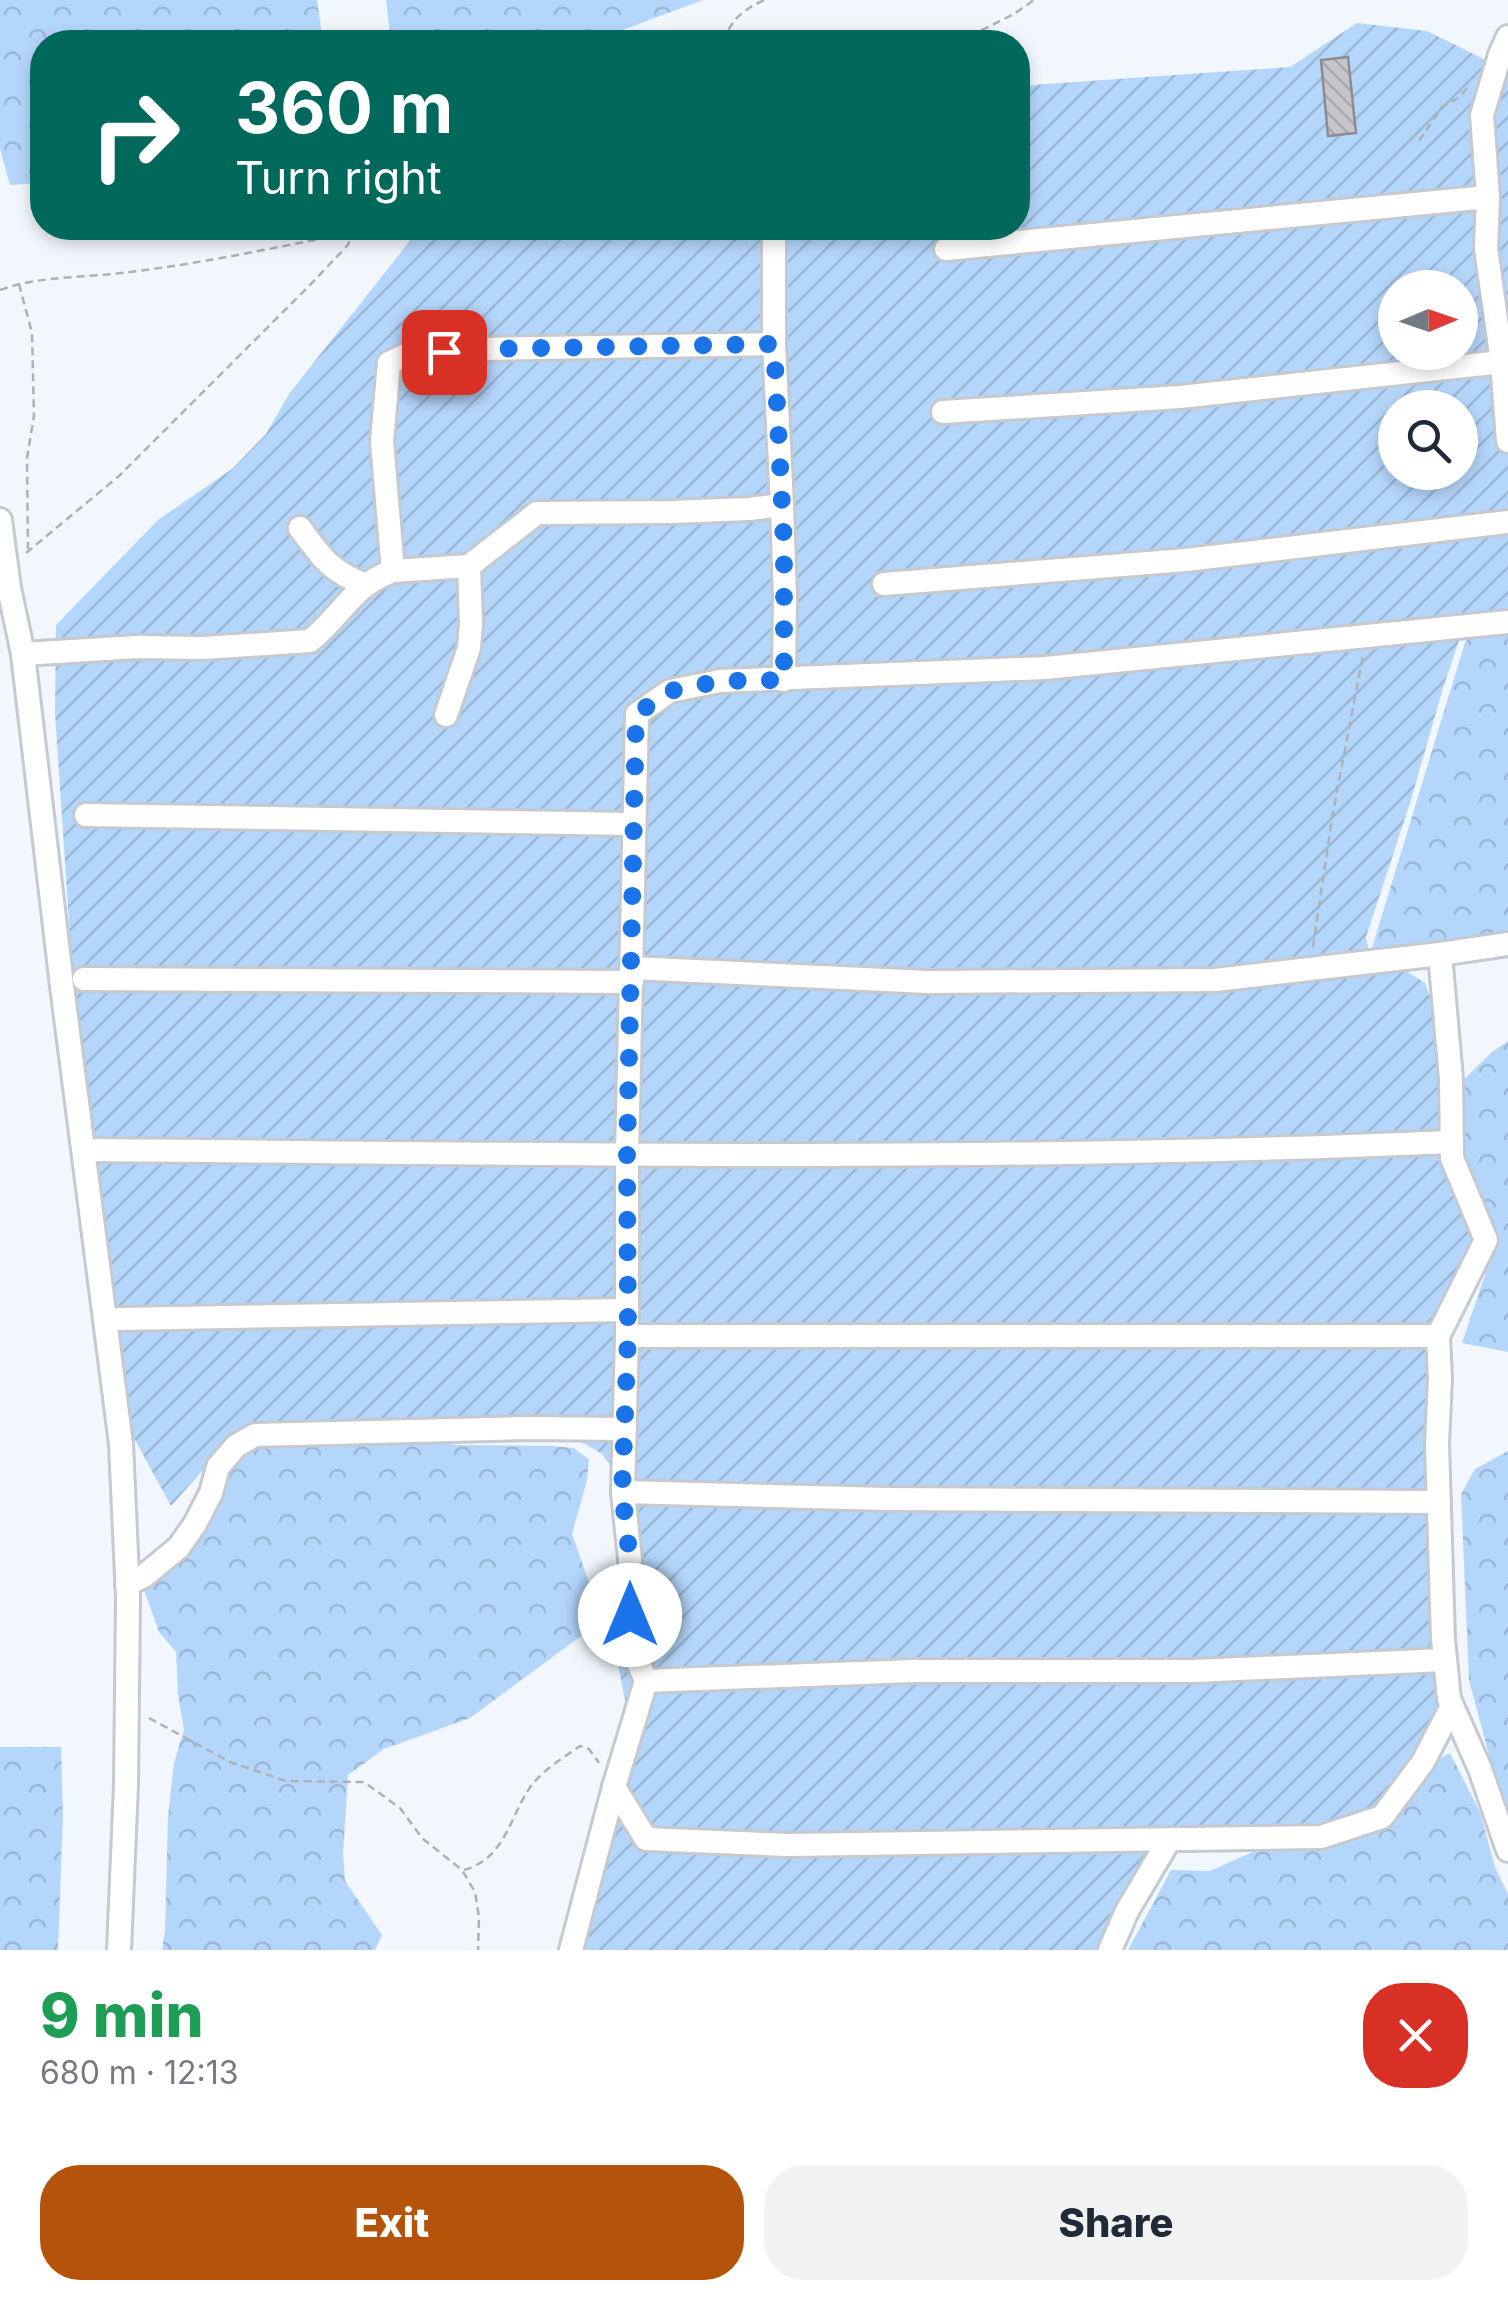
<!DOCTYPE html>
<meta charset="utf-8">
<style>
:root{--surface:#fff;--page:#f2f2f3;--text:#1f2937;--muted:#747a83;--accent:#b45309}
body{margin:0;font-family:Inter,sans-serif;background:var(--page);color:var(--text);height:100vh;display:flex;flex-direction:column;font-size:38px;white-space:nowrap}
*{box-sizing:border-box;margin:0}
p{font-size:32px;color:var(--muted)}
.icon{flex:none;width:55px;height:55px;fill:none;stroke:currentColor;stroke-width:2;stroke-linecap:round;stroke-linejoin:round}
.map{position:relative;height:1950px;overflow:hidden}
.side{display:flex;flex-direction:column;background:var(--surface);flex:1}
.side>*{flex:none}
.hud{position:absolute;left:30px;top:30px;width:1000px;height:210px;border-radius:40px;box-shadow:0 5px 15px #0003;background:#00695c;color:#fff;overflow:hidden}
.needle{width:65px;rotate:88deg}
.tools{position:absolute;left:1378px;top:270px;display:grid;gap:20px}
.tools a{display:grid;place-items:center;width:100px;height:100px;border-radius:50%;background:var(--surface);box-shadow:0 5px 15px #0003;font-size:50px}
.pin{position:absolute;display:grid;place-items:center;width:85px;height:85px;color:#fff;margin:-42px;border-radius:20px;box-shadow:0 5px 15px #0006}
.me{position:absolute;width:110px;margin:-55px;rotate:0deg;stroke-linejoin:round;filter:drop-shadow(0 0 8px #0008)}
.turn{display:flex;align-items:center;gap:35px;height:210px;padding:0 40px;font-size:45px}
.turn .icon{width:130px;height:130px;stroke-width:2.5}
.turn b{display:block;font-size:70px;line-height:85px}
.round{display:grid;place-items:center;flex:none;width:105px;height:105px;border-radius:40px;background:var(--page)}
.headline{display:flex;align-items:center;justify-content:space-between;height:170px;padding:0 40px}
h1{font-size:60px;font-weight:800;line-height:75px;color:#1e9e55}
.cta{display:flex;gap:20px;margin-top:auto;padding:20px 40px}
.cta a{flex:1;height:115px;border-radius:40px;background:var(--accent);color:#fff;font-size:40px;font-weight:800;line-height:115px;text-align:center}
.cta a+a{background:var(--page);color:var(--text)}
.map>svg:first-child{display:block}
.forest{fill:url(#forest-crowns)}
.garden{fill:url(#garden-furrows);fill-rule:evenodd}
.building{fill:url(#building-back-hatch);stroke:#8e8c93;stroke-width:2.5}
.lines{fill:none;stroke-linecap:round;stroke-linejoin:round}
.minor-casing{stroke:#c4cad0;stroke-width:28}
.path{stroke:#adb1b6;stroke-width:2.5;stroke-dasharray:8 5;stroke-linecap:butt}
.minor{stroke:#fff;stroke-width:22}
.route{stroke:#1a73e8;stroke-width:18;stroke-dasharray:0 32.4}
</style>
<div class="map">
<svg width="1508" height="1950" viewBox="0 0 1508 1950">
<defs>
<pattern id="forest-crowns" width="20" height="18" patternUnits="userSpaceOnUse" patternTransform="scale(2.5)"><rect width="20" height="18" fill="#b5d6fb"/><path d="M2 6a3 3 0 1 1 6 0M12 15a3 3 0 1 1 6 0" fill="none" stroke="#9bb7d6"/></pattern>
<pattern id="garden-furrows" width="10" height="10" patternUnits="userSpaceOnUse" patternTransform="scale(2.5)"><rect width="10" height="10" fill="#b5d6fb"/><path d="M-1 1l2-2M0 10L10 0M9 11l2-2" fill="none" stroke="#9bb7d6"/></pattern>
<pattern id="building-back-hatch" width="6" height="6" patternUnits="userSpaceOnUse" patternTransform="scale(2.5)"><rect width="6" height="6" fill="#c6c5cc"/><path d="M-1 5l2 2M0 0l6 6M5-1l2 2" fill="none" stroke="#a9a8ae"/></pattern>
</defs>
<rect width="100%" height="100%" fill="#f1f7fd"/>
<g class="forest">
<polygon points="0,0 317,0 323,42 42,42 42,183 10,185 0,149"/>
<polygon points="386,0 703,0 590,42 391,42"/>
<polygon points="1508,630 1508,931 1444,941 1372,948 1467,636"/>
<polygon points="1508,1041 1508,1352 1462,1343 1485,1275 1492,1233 1461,1160 1459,1084 1492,1052"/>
<polygon points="271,1440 427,1441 458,1445 553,1446 573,1448 589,1459 587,1480 572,1534 589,1582 589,1630 470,1718 384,1749 348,1775 343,1855 345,1881 382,1935 375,1950 162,1950 165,1931 168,1817 174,1763 184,1730 178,1694 176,1652 159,1632 144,1590 177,1562 219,1494 229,1471 245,1451"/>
<polygon points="1508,1451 1508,1807 1489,1755 1469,1680 1461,1494 1475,1469"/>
<polygon points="0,1747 61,1747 63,1815 58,1950 0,1950"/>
<polygon points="1450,1753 1480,1812 1495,1867 1508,1894 1508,1950 1128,1950 1171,1870 1210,1871 1255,1851 1287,1844"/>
</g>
<path class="garden" d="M1357,23L1427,31L1508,71V615L1466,620L1443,688L1410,803L1366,937L1369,952H1377L1425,983L1454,1063L1456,1135L1475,1201L1473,1277L1446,1345L1450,1480L1448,1524L1455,1662L1462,1704L1385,1817L1181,1848L1159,1875L1116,1950H558L609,1770L625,1701L618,1664L615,1472L602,1454L573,1437L304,1421L253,1426L216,1455L171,1506L98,1372L86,1249L74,1187L65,1083L70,937L55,713L56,625L158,520L232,469L266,434L289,394L420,228H1018V86L1290,67ZM1395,288H1460V352H1395ZM1395,408H1460V472H1395Z"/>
<polygon class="building" points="1348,57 1356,133 1328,136 1321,60"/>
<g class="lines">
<g class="minor-casing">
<g id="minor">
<polyline points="1508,37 1500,55 1482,115 1488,197 1486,248 1502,362 1508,441"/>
<polyline points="946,249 1488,197"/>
<polyline points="943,412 1180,397 1502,362"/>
<polyline points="782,505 785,597 784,680"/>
<polyline points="0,520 9,588 23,654 62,986 121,1444 128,1598 126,1785 119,1950"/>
<path d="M300,528C320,556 331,572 364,584"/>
<polyline points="393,571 382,441 389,363 406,355 482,349 774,344"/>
<polyline points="884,584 1186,560 1508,522"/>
<path d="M23,654L137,647L203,648L310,641C341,617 352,585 393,571L469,566"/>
<polyline points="446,715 469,648 471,623 469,566 537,513 671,512 749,509 782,505 774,344 774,228"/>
<polyline points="86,815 634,824"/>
<polyline points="1508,944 1440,954 1451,1079 1452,1158 1486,1240 1438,1336 1440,1378 1437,1444 1443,1639 1449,1699 1480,1769 1508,1850"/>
<polyline points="632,968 928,982 1215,980 1440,954"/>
<polyline points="84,979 632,982"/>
<path d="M96,1150C548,1154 1000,1162 1452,1142"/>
<polyline points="119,1319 627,1310"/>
<polyline points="627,1336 1438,1336"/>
<polyline points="623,1492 887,1499 1439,1502"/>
<polyline points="127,1584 144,1576 179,1547 195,1524 211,1493 218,1467 236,1446 255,1435 525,1428 625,1429"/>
<polyline points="646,1681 913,1671 1194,1671 1445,1660"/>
<polyline points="1452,1706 1423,1762 1382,1817 1321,1837 789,1845 646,1839 614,1787 646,1681 630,1643 630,1559 623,1492 627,1336 627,1155 637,714 670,691 720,681 1045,668 1508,622"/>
<polyline points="571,1950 614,1787"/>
<polyline points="1110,1950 1127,1911 1169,1840"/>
</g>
</g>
<g class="path">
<path d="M724,42C730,20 743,10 764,0"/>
<polyline points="958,42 1014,14 1034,0"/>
<polyline points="1419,141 1442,107 1458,98 1467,88"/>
<polyline points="19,284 32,333 34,416 27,458 28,549"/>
<path d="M0,290C38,276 81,278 121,273C200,264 278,247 355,232L365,228"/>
<polyline points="26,553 119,476 309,286 347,246 355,232"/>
<polyline points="1313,947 1332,818 1363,655"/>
<polyline points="149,1718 230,1762 286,1781 364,1782 400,1808 422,1838 462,1870 475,1892 479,1917 478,1950"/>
<path d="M464,1870C506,1858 509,1817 531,1786C544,1769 563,1758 580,1746L589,1749L599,1763"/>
</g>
<use href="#minor" class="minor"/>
</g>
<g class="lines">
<polyline class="route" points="444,352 482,349 774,344 784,544 784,680 720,681 670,691 636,714 627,1155 628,1336 622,1492 630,1560 630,1615"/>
</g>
</svg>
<div class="tools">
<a><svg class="needle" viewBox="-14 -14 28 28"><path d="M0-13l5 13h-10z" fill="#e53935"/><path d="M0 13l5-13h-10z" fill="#747a83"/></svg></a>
<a><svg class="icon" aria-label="search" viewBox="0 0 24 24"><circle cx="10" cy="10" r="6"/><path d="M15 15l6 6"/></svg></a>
</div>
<div class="pin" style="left:444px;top:352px;background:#d93025"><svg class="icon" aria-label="arrive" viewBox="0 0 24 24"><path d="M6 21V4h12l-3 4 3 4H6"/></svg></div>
<svg class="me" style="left:630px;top:1615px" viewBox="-20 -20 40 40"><circle r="19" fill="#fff"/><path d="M0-13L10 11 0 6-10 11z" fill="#1a73e8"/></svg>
<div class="hud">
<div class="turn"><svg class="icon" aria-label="right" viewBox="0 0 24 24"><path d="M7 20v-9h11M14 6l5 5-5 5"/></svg><div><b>360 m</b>Turn right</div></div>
</div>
</div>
<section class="side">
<div class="headline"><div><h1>9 min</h1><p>680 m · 12:13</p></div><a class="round" style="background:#d93025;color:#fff"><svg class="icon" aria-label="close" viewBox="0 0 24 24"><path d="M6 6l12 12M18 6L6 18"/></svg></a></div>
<div class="cta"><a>Exit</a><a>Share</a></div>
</section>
